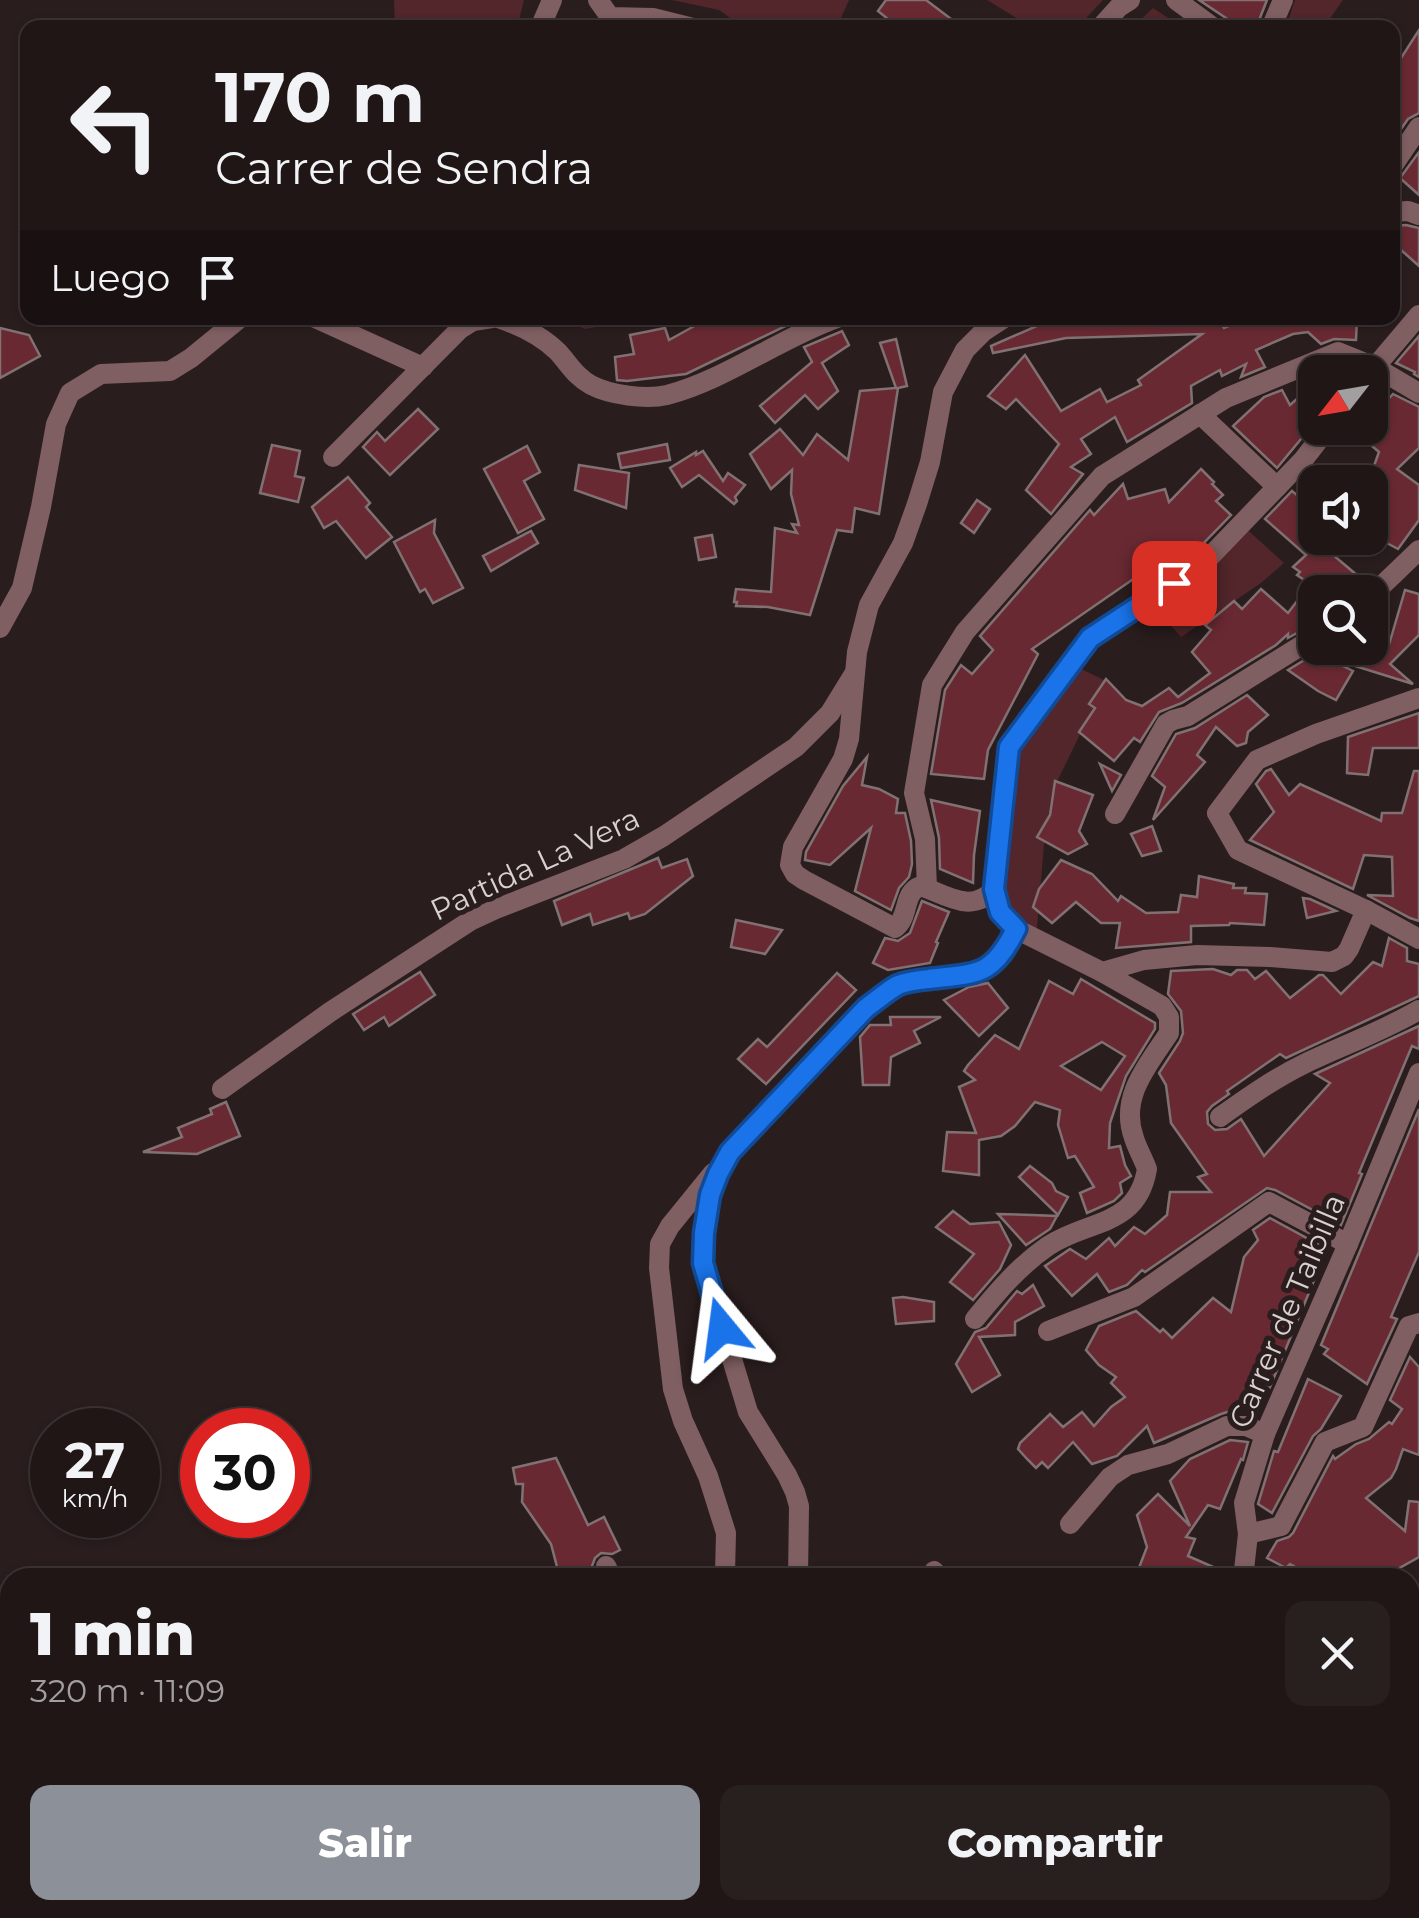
<!DOCTYPE html>
<html lang="es">
<meta charset="utf-8">
<style>
:root{--surface:#201616;--page:#281f1f;--text:#f1f3f6;--muted:#a29fa1;--line:#3d3535;--accent:#8c9099}
body{margin:0;font-family:Montserrat,sans-serif;background:var(--page);color:var(--text);height:100vh;display:flex;flex-direction:column;font-size:38px;white-space:nowrap}
*{box-sizing:border-box;margin:0}
p{font-size:32px;color:var(--muted)}
.icon{flex:none;width:55px;height:55px;fill:none;stroke:currentColor;stroke-width:2;stroke-linecap:round;stroke-linejoin:round}
.map{position:relative;flex:1;overflow:hidden}
.drawer{position:absolute;left:0px;top:1568px;width:1420px;height:352px;display:flex;flex-direction:column;background:var(--surface);border-radius:30px 30px 0 0;box-shadow:0 2px 8px #0004,0 0 0 2px var(--line)}
.drawer>*{flex:none}
.banner{position:absolute;left:20px;top:20px;width:1380px;height:305px;border-radius:20px;box-shadow:0 2px 8px #0004,0 0 0 2px var(--line);background:#201616;color:var(--text);overflow:hidden}
.needle{width:65px;rotate:239deg}
.buttons{position:absolute;left:1298px;top:355px;display:grid;gap:20px}
.buttons a{display:grid;place-items:center;width:90px;height:90px;border-radius:20px;background:var(--surface);box-shadow:0 2px 8px #0004,0 0 0 2px var(--line);font-size:50px}
.speed{position:absolute;left:30px;top:1408px;display:flex;gap:20px;font-size:50px;font-weight:700;text-align:center}
.speed>*{display:grid;place-content:center;width:130px;height:130px;border-radius:50%;background:var(--surface);box-shadow:0 2px 8px #0004,0 0 0 2px var(--line);line-height:1}
.speed small{font-size:25px;font-weight:400}
.speed .limit{border:15px solid #d22;background:#fff;color:#111}
.pin{position:absolute;display:grid;place-items:center;width:85px;height:85px;color:#fff;margin:-42px;border-radius:20px;box-shadow:0 5px 15px #0006}
.me{position:absolute;width:110px;margin:-55px;rotate:344deg;stroke-linejoin:round;filter:drop-shadow(0 0 8px #0008)}
.turn{display:flex;align-items:center;gap:35px;height:210px;padding:0 30px;font-size:45px}
.turn .icon{width:130px;height:130px;stroke-width:2.5}
.turn b{display:block;font-size:70px;line-height:85px}
.then{display:flex;align-items:center;height:95px;padding:0 30px;background:#0003;gap:20px;font-size:38px}
.round{display:grid;place-items:center;flex:none;width:105px;height:105px;border-radius:20px;background:var(--page)}
.overview{display:flex;align-items:center;justify-content:space-between;height:170px;padding:0 30px}
h1{font-size:60px;font-weight:800;line-height:75px}
.button{display:flex;gap:20px;margin-top:auto;padding:20px 30px}
.button a{flex:1;height:115px;border-radius:20px;background:var(--accent);color:#fff;font-size:40px;font-weight:800;line-height:115px;text-align:center}
.button a+a{background:var(--page);color:var(--text)}
.map>svg:first-child{display:block}
.green{fill:#52262b}
.building{fill:#692932;stroke:#817172;stroke-width:2.5;fill-rule:evenodd}
.lines{fill:none;stroke-linecap:round;stroke-linejoin:round}
.street{stroke:#7f5f62;stroke-width:20}
.route-casing{stroke:#114b97;stroke-width:25}
.route{stroke:#1a73e8;stroke-width:18}
.labels{text-anchor:middle;dominant-baseline:central;stroke-width:10;stroke-linejoin:round;paint-order:stroke}
.street-label{font-size:30px;fill:#d9d0d0;stroke:#2a1d1e}
</style>
<div class="map">
<svg width="1419" height="1918" viewBox="0 0 1419 1918">
<rect width="100%" height="100%" fill="#2a1d1e"/>
<g class="green">
<polygon points="394,0 524,0 517,28 395,27"/>
<polygon points="672,0 849,0 837,27 743,27 719,10"/>
<polygon points="987,0 1103,0 1078,27 1031,27"/>
<polygon points="1295,0 1343,0 1324,27 1286,27"/>
<polygon points="1153,8 1182,27 1133,27"/>
<polygon points="557,318 643,318 585,329"/>
<polygon points="1241,524 1284,563 1261,583 1181,637 1148,600"/>
<polygon points="1071,664 1106,681 1052,792 1044,845 1036,939 999,911 1009,747"/>
</g>
<g class="building">
<polygon points="886,0 926,0 963,28 899,28 878,11"/>
<polygon points="1199,0 1267,0 1256,28 1241,28"/>
<polygon points="1419,30 1419,113 1408,119 1392,142 1392,72"/>
<polygon points="1419,152 1419,195 1400,178"/>
<polygon points="1406,225 1419,228 1419,266 1400,249 1392,251 1392,226"/>
<polygon points="709,318 802,318 686,374 627,381 617,380 615,357 634,354 630,335 665,328 669,340"/>
<polygon points="1055,318 1218,318 1224,328 1249,318 1357,318 1356,340 1334,339 1321,344 1308,332 1293,334 1256,350 1265,367 1241,377 1246,364 1222,376 1220,370 1191,386 1192,403 1127,442 1115,417 1081,439 1091,454 1071,467 1083,474 1051,514 1026,490 1059,444 1016,399 1006,409 988,396 1025,355 1061,411 1100,389 1107,402 1141,385 1138,380 1202,334 1066,338 993,353 991,346"/>
<polygon points="0,328 29,335 40,356 0,378"/>
<polygon points="842,331 849,345 822,363 838,391 818,409 805,395 775,423 760,406 812,362 804,347"/>
<polygon points="1419,336 1419,377 1414,374 1415,372 1396,363"/>
<polygon points="896,339 907,386 898,388 879,514 855,508 852,532 837,530 810,615 768,607 736,606 737,602 734,602 736,589 771,592 775,528 797,533 792,524 799,525 791,494 792,470 771,489 750,454 780,429 803,455 817,434 848,460 860,391 896,388 880,343"/>
<polygon points="1315,388 1315,422 1277,468 1233,426 1264,397 1282,390 1290,405 1305,392 1307,394"/>
<polygon points="1393,394 1419,407 1419,448 1397,469 1419,485 1419,520 1398,549 1370,534 1370,519 1379,502 1370,495 1370,477 1379,452 1372,446 1383,405"/>
<polygon points="418,409 438,429 390,475 363,447 377,432 385,441"/>
<polygon points="667,444 670,460 621,468 618,454"/>
<polygon points="272,445 300,451 295,476 304,478 298,502 260,493"/>
<polygon points="527,446 540,472 524,481 544,519 518,533 484,469"/>
<polygon points="703,451 723,481 728,473 745,485 735,497 737,501 734,504 699,475 682,487 670,468 696,452 696,455"/>
<polygon points="579,465 629,473 626,508 575,490"/>
<polygon points="1201,469 1214,482 1212,484 1223,495 1216,501 1231,515 1192,555 1180,563 1184,544 1032,649 1038,654 988,750 984,779 931,774 945,690 961,665 972,674 993,650 980,636 1090,510 1094,515 1123,484 1128,499 1165,489 1169,502"/>
<polygon points="348,477 370,503 366,507 392,537 366,558 336,521 324,528 312,507"/>
<polygon points="1292,491 1315,510 1315,524 1307,533 1358,576 1344,592 1315,592 1315,623 1288,638 1288,634 1276,645 1182,703 1159,712 1140,742 1134,738 1114,761 1079,732 1095,708 1089,704 1106,679 1126,700 1142,706 1169,688 1178,697 1210,673 1192,652 1211,630 1205,625 1234,601 1242,609 1261,589 1288,613 1310,584 1297,575 1300,572 1293,567 1306,555 1265,519"/>
<polygon points="977,500 990,509 974,533 961,523"/>
<polygon points="435,520 434,533 463,588 433,603 425,589 420,592 394,542"/>
<polygon points="531,531 538,543 491,571 483,556"/>
<polygon points="712,535 716,557 699,560 695,538"/>
<polygon points="1405,590 1419,594 1419,635 1390,664 1413,684 1352,665 1364,648 1370,648 1371,639 1388,648"/>
<polygon points="1316,653 1353,671 1336,700 1318,691 1288,670"/>
<polygon points="1247,695 1268,715 1248,732 1246,743 1237,746 1216,727 1197,755 1205,762 1153,820 1165,787 1152,776 1176,734 1195,728"/>
<polygon points="1419,713 1419,748 1373,748 1368,775 1347,773 1348,737"/>
<polygon points="867,757 862,785 879,789 898,799 896,813 905,813 911,841 912,864 909,877 899,888 891,910 855,891 871,828 830,865 805,860 806,852 843,786"/>
<polygon points="1100,764 1121,775 1112,791"/>
<polygon points="1271,769 1289,795 1300,784 1381,821 1382,813 1402,813 1414,771 1419,771 1419,921 1410,918 1367,895 1393,896 1392,857 1364,855 1353,889 1250,840 1274,812 1256,784 1266,771"/>
<polygon points="1055,781 1093,795 1079,831 1087,844 1068,854 1037,837 1050,815"/>
<polygon points="931,800 980,811 974,855 973,883 940,869 939,838"/>
<polygon points="1152,826 1161,851 1142,856 1131,834"/>
<polygon points="658,858 662,868 687,859 693,876 645,914 630,919 628,913 593,925 590,914 562,925 554,901"/>
<polygon points="1061,860 1092,874 1118,901 1121,896 1146,913 1178,912 1181,895 1197,897 1199,876 1234,884 1233,888 1246,888 1245,893 1267,894 1264,925 1230,923 1229,925 1191,926 1191,942 1116,948 1120,923 1101,923 1076,902 1052,923 1033,907 1039,889"/>
<polygon points="1303,898 1310,899 1336,911 1307,918"/>
<polygon points="922,901 949,912 936,942 938,943 930,963 888,970 873,963 885,938 898,941 910,933"/>
<polygon points="736,920 782,930 765,954 731,947"/>
<polygon points="1389,938 1407,948 1407,961 1419,964 1419,996 1286,1058 1280,1054 1227,1091 1229,1094 1212,1106 1207,1112 1208,1124 1215,1130 1227,1129 1241,1119 1264,1156 1330,1083 1315,1074 1419,1026 1419,1049 1412,1046 1359,1173 1362,1174 1341,1225 1275,1190 1267,1188 1145,1272 1142,1270 1127,1285 1109,1292 1097,1274 1072,1296 1045,1266 1070,1249 1086,1259 1109,1238 1115,1246 1134,1227 1145,1234 1167,1215 1170,1192 1211,1192 1198,1177 1207,1174 1171,1123 1166,1085 1159,1073 1180,1041 1183,1033 1181,1011 1168,994 1171,971 1213,969 1231,975 1237,970 1247,970 1255,979 1266,971 1290,998 1319,975 1323,975 1341,994 1373,962 1382,966"/>
<polygon points="420,972 435,995 389,1026 384,1017 364,1030 353,1014"/>
<polygon points="837,973 856,990 766,1084 738,1059 758,1039 767,1047"/>
<path d="M1081,979L1155,1023V1029L1126,1076L1110,1123L1109,1148L1120,1146L1125,1165L1131,1176L1120,1183L1122,1193L1114,1201L1087,1213L1080,1193L1094,1187L1075,1156L1068,1158L1058,1125L1060,1110L1035,1102L1015,1126L1001,1136L979,1140V1175L943,1171L947,1132L976,1133L959,1087L975,1080L964,1071L968,1065L995,1035L1019,1049L1049,981L1073,994ZM1102,1042L1125,1056L1101,1090L1061,1066Z"/>
<polygon points="988,983 1008,1008 979,1036 944,1000 969,987"/>
<polygon points="890,1017 941,1017 914,1031 920,1043 891,1057 889,1085 863,1085 860,1037 870,1025 891,1025"/>
<polygon points="226,1102 240,1136 197,1154 143,1152 182,1137 178,1128 212,1114 210,1109"/>
<polygon points="1419,1109 1419,1252 1391,1317 1397,1319 1367,1384 1324,1354 1328,1349 1321,1345"/>
<polygon points="1030,1166 1052,1183 1056,1191 1068,1197 1058,1215 1019,1177"/>
<polygon points="953,1211 970,1224 999,1222 1011,1245 1000,1269 973,1300 950,1282 974,1254 936,1227"/>
<polygon points="998,1214 1032,1215 1057,1216 1050,1229 1026,1245"/>
<polygon points="1270,1218 1327,1249 1270,1387 1259,1379 1237,1409 1221,1414 1154,1443 1147,1426 1117,1456 1092,1464 1073,1442 1048,1468 1042,1462 1036,1468 1028,1460 1018,1449 1020,1443 1050,1414 1063,1427 1082,1412 1094,1426 1111,1407 1125,1397 1111,1383 1116,1377 1099,1365 1086,1350 1099,1326 1136,1311 1160,1332 1163,1329 1172,1338 1213,1298 1231,1312 1244,1257 1258,1240 1253,1230"/>
<polygon points="1033,1285 1044,1306 1015,1322 1015,1335 979,1337 1000,1375 972,1392 956,1364 975,1332 986,1328 1017,1291 1022,1294"/>
<polygon points="903,1297 934,1302 934,1321 896,1324 893,1298"/>
<polygon points="1410,1357 1419,1367 1419,1455 1403,1449 1396,1469 1391,1478 1366,1498 1405,1531 1409,1501 1419,1502 1419,1557 1396,1570 1405,1578 1315,1578 1290,1564 1286,1568 1267,1558 1277,1541 1289,1537 1293,1533 1333,1456 1335,1459 1356,1444 1369,1439 1389,1422 1392,1424 1402,1409 1390,1400"/>
<polygon points="1308,1379 1341,1396 1321,1429 1313,1436 1272,1513 1258,1504 1274,1451 1278,1452"/>
<polygon points="1230,1440 1248,1442 1243,1460 1241,1459 1220,1509 1208,1505 1186,1537 1195,1539 1188,1556 1227,1573 1226,1578 1135,1578 1147,1547 1137,1515 1158,1494 1190,1526 1170,1481 1190,1459"/>
<polygon points="556,1458 588,1525 604,1517 620,1550 612,1554 601,1553 595,1558 592,1566 596,1578 560,1578 551,1544 522,1502 523,1484 516,1484 513,1468"/>
</g>
<g class="lines">
<g class="street">
<polyline points="598,0 610,17 653,18 693,28"/>
<polyline points="1176,0 1214,28"/>
<polyline points="540,28 552,0"/>
<polyline points="1100,28 1119,7 1130,0"/>
<polyline points="1271,28 1283,0"/>
<polyline points="1392,167 1419,127"/>
<polyline points="1392,212 1408,211 1419,215"/>
<polyline points="315,318 423,367"/>
<path d="M498,318C519,325 542,336 558,352C569,364 576,377 591,385C610,395 646,400 667,395C725,380 780,338 837,318"/>
<polyline points="1370,373 1419,315"/>
<polyline points="1200,414 1277,487"/>
<polyline points="333,457 460,329 473,321 492,318"/>
<polyline points="1370,597 1419,550"/>
<polyline points="0,628 22,588 41,507 56,424 70,393 101,374 170,371 191,358 240,318"/>
<polyline points="1419,698 1316,734 1257,760 1217,813 1238,850 1366,910 1419,939"/>
<polyline points="1115,814 1166,724 1173,720 1188,716 1315,637"/>
<polyline points="927,888 925,839 914,793 932,685 965,632 1102,476 1226,398 1338,352 1375,367 1419,393"/>
<path d="M994,889C972,914 948,896 921,886C902,892 910,917 895,928L804,880L795,874L790,865L793,847L843,759L849,739L857,652L869,605L903,543L917,504L930,462L943,392L965,350L984,331L1004,318"/>
<polyline points="1102,972 1144,960 1197,955 1270,957 1332,962 1344,956 1349,949 1366,910"/>
<polyline points="222,1089 330,1012 470,921 496,909 624,859 664,836 796,747 830,713 854,674"/>
<path d="M1220,1117C1248,1097 1275,1078 1306,1063C1344,1045 1383,1031 1419,1010"/>
<polyline points="713,1173 670,1226 660,1244 659,1268 673,1389 683,1421 708,1476 726,1533 725,1573 723,1578"/>
<path d="M975,1319C997,1292 1019,1266 1048,1246C1088,1219 1137,1228 1147,1169C1143,1158 1137,1148 1134,1138C1119,1097 1148,1065 1169,1033V1017L1162,1006L1102,972L1016,929L999,911L994,889L1009,747L1090,638L1201,566L1303,460L1328,428"/>
<polyline points="1048,1331 1134,1297 1269,1202 1348,1244"/>
<polyline points="1070,1524 1110,1477 1128,1465 1168,1454 1227,1426 1246,1426 1265,1434"/>
<polyline points="1248,1534 1281,1526 1325,1442 1363,1427 1409,1326 1419,1323"/>
<polyline points="606,1566 612,1578"/>
<polyline points="934,1571 936,1578"/>
<polyline points="798,1578 799,1506 795,1492 787,1475 748,1412 703,1263 703,1233 710,1195 730,1152 867,1009 898,986 915,981 983,971 1004,954 1016,929"/>
<polyline points="1240,1578 1244,1570 1248,1534 1244,1503 1265,1434 1348,1244 1419,1073"/>
<polyline points="1410,1844 1419,1837"/>
<polyline points="593,1910 598,1918"/>
<polyline points="1033,1918 1037,1910"/>
<polyline points="1328,1918 1335,1910"/>
</g>
</g>
<g class="lines">
<g class="route-casing">
<path id="route" d="M722,1328L703,1263L704,1233L710,1195L718,1174L730,1152L866,1008C876,1001 887,991 898,985C908,981 919,980 929,979C978,973 992,977 1016,929L1000,912L994,889L1009,747L1090,638L1174,583"/>
</g>
<use href="#route" class="route"/>
</g>
<g class="labels">
<g class="street-label">
<text transform="translate(535 864) rotate(-25)">Partida La Vera</text>
<text transform="translate(1287 1311) rotate(-67)">Carrer de Taibilla</text>
</g>
</g>
</svg>
<div class="buttons">
<a><svg class="needle" viewBox="-14 -14 28 28"><path d="M0-13l5 13h-10z" fill="#e53935"/><path d="M0 13l5-13h-10z" fill="#a29fa1"/></svg></a>
<a><svg class="icon" aria-label="sound" viewBox="0 0 24 24"><path d="M4 9h4l5-4v14l-5-4H4zM17 9q2 3 0 6"/></svg></a>
<a><svg class="icon" aria-label="search" viewBox="0 0 24 24"><circle cx="10" cy="10" r="6"/><path d="M15 15l6 6"/></svg></a>
</div>
<div class="speed"><div>27<small>km/h</small></div><div class="limit">30</div></div>
<div class="pin" style="left:1174px;top:583px;background:#d93025"><svg class="icon" aria-label="arrive" viewBox="0 0 24 24"><path d="M6 21V4h12l-3 4 3 4H6"/></svg></div>
<svg class="me" style="left:722px;top:1328px" viewBox="-20 -20 40 40"><path d="M0-17L14 15 0 8-14 15z" fill="#1a73e8" stroke="#fff" stroke-width="4"/></svg>
<div class="banner">
<div class="turn"><svg class="icon" aria-label="left" viewBox="0 0 24 24"><path d="M17 20v-9H6M10 6l-5 5 5 5"/></svg><div><b>170 m</b>Carrer de Sendra</div></div>
<div class="then">Luego<svg class="icon" aria-label="arrive" viewBox="0 0 24 24"><path d="M6 21V4h12l-3 4 3 4H6"/></svg></div>
</div>
<section class="drawer">
<div class="overview"><div><h1>1 min</h1><p>320 m · 11:09</p></div><a class="round"><svg class="icon" aria-label="close" viewBox="0 0 24 24"><path d="M6 6l12 12M18 6L6 18"/></svg></a></div>
<div class="button"><a>Salir</a><a>Compartir</a></div>
</section>
</div>
